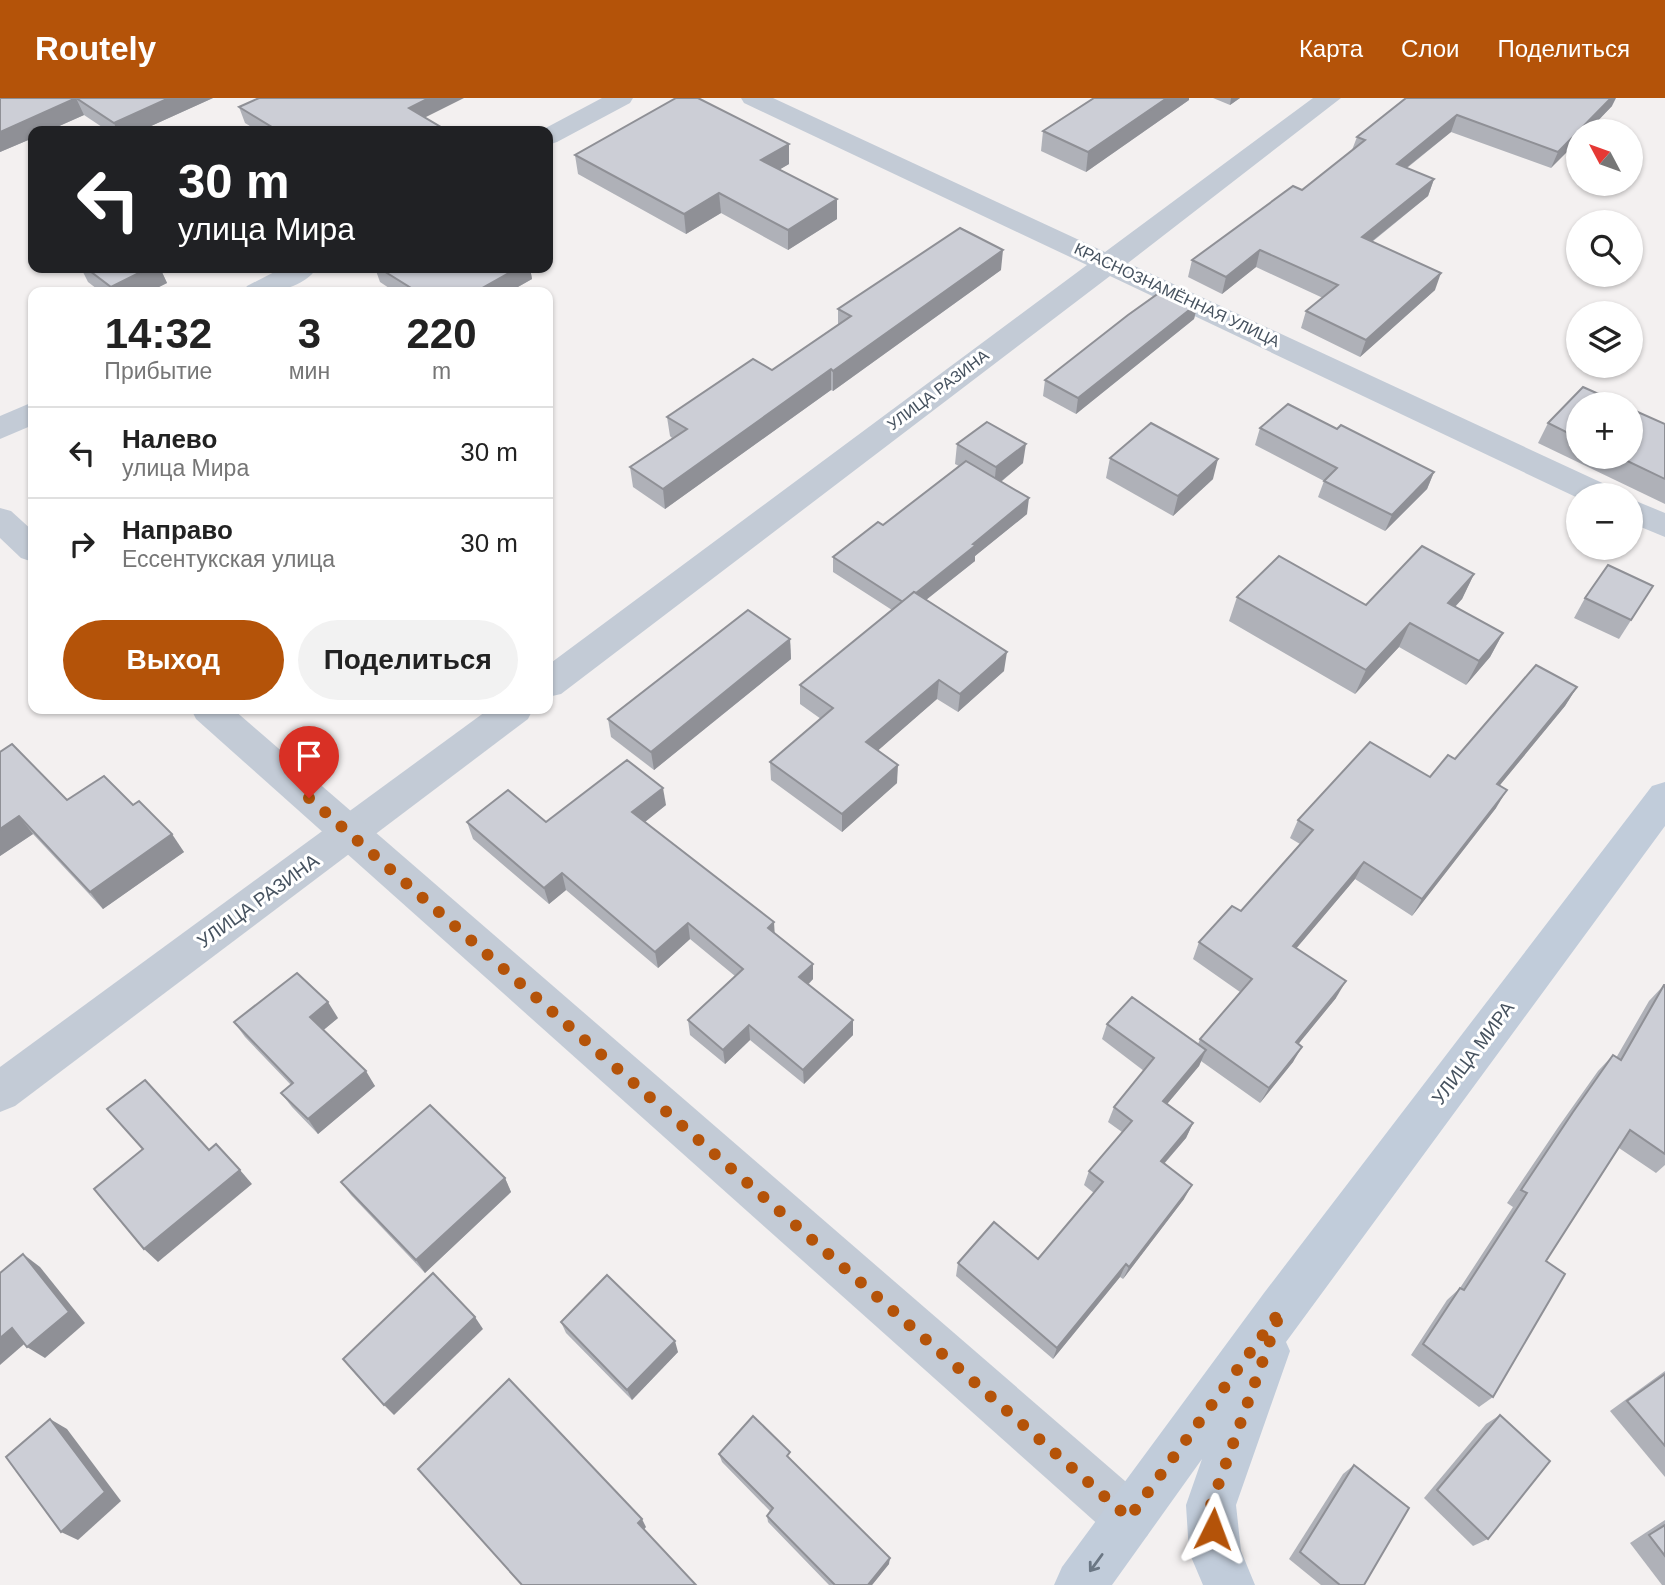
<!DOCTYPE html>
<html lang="ru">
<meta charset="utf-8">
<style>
:root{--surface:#fff;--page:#f2f2f2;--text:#222;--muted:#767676;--line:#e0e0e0;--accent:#b45309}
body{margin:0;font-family:Helvetica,sans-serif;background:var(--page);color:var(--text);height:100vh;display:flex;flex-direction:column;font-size:26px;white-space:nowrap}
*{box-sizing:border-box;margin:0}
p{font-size:23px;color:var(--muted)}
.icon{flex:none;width:38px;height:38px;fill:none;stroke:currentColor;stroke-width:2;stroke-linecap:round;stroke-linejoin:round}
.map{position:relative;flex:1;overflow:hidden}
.drawer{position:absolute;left:28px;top:189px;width:525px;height:427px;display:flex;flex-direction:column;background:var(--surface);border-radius:14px;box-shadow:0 2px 5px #0004}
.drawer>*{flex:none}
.banner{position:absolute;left:28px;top:28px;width:525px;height:147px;border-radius:14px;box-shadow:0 2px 5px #0004;background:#202124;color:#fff;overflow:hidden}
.needle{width:46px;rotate:311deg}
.buttons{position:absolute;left:1566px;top:21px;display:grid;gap:14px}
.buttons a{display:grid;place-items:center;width:77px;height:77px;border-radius:50%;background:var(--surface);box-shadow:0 2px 5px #0004;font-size:35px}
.pin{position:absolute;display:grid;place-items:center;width:60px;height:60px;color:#fff;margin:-72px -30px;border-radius:50% 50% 50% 0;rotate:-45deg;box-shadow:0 0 7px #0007}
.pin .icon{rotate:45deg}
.me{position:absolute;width:77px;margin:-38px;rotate:3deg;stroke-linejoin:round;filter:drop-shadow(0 0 5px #0008)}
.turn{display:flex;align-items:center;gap:24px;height:147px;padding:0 35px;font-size:32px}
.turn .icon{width:91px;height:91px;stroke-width:2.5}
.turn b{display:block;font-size:49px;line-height:60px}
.eta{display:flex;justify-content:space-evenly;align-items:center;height:119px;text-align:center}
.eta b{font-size:42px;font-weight:800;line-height:49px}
.action{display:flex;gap:14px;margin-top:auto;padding:14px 35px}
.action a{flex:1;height:80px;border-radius:42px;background:var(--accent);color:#fff;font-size:28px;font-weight:800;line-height:80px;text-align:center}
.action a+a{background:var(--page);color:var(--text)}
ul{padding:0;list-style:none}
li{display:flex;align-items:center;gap:21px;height:91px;padding:0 35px;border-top:2px solid var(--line)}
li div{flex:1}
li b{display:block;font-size:26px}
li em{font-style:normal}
header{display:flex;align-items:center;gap:42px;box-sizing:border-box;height:98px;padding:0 35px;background:var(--accent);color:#fff}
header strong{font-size:33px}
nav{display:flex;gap:38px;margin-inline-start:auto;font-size:24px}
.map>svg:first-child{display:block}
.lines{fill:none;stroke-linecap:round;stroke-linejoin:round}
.minor{fill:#c3cbd6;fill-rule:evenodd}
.tertiary{fill:#c3cbd6;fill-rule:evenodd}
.secondary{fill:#c1ccda;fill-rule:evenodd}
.wall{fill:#afb1b8}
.shaded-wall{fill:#8f9096}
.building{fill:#ccced6;stroke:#8f9096;stroke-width:2}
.oneway{stroke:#6b7784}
.route{stroke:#b45309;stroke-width:12;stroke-dasharray:0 21.6}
.labels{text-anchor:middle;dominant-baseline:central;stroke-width:6;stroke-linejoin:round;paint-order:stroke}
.far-street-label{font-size:16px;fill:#46525f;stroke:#fff}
.street-label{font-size:19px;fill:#46525f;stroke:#fff}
</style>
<header>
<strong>Routely</strong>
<nav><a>Карта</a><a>Слои</a><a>Поделиться</a></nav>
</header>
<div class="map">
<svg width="1665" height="1487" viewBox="0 0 1665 1487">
<rect width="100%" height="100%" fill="#f3f0f0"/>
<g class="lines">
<g class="minor">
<polygon points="602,0 633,0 630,5 557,44 548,47 548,33 540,33"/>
<polygon points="741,0 773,0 1105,154 1313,0 1341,0 1128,165 1611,389 1616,397 1578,397 1578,400 1110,178 561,596 548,599 548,567 1087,167 744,5"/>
<path d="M282,170H317C301,193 268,195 243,194L247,188Z"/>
<polygon points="33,304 33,327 0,341 0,318"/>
<polygon points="1631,401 1665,415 1665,439 1631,425"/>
<polygon points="489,611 533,611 528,621 15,1008 0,1014 0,969"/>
</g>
<g class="tertiary">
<polygon points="0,410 11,413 33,433 33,464 21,460 0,440"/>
<polygon points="191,611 233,611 1147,1402 1155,1420 1147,1438 1129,1446 1111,1438 196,621"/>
</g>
<polygon class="secondary" points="1665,684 1665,728 1286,1244 1290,1253 1236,1407 1241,1453 1255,1487 1203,1487 1189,1454 1186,1407 1202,1361 1112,1487 1054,1487 1062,1469 1264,1195 1652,688"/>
</g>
<g class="wall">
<polygon points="0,0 213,0 140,33 108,33 84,17 48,33 33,33 33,40 0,54"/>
<polygon points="1213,0 1240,0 1230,7"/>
<polygon points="1406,0 1612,8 1588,33 1578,33 1551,70 1451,34 1407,70 1434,81 1428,98 1372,144 1435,192 1360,259 1301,230 1306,213 1323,200 1256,169 1222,196 1188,179 1192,162 1302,92 1352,52 1357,39"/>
<polygon points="1189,2 1086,74 1041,53 1043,33"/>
<polygon points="239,9 425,20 439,28 441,33 258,33 245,25"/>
<polygon points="575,57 789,66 780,71 837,121 788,152 721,115 686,136 578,76"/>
<polygon points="81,170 160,170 167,185 149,194 101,194 88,184"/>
<polygon points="375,170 530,170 532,181 509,194 395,194 380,184"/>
<polygon points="1001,172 833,293 831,292 665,411 633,389 630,369 672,340 670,338 667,319 772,272 838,227 838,211"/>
<polygon points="1198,205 1194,221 1076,316 1043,298 1045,282"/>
<polygon points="1578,306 1578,359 1631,359 1665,326 1665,406 1538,345 1548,325"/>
<polygon points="1260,330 1337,331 1434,374 1427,391 1385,433 1318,399 1324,383 1255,347"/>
<polygon points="957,346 1023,365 1001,384 1027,416 975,458 975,463 926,502 1004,573 958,614 937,601 878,652 897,685 842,734 771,682 770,664 821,621 800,606 800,587 892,512 833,474 833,459 883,427 959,368 955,366"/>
<polygon points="1110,360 1213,381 1173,418 1106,380"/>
<polygon points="1474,476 1462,501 1455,509 1503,535 1490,559 1466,587 1399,549 1355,596 1229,523 1237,499 1366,507"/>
<polygon points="1653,488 1619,541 1574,520 1585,500"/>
<polygon points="790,541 791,561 654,672 611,639 608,621"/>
<polygon points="1577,589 1565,608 1500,687 1496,710 1412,818 1355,781 1296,850 1336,900 1298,946 1293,964 1260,1005 1201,963 1199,968 1167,1006 1193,1025 1186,1040 1164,1066 1184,1101 1123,1181 1120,1179 1053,1261 956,1178 958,1165 1038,1161 1094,1095 1084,1087 1089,1073 1122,1034 1108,1024 1114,1009 1144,973 1102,941 1107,926 1198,946 1200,941 1240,894 1193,861 1199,844 1241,813 1300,746 1290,740 1298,722 1430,679 1455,661"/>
<polygon points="0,654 67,702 133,707 184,754 103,811 33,736 0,758"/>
<polygon points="666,707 645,724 775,835 813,866 813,881 808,887 853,922 853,937 804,986 750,942 725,966 690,937 688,922 735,878 690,841 658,870 566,792 549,806 473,741 467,724 546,724"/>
<polygon points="1664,887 1665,887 1665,1067 1656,1075 1619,1050 1546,1163 1493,1299 1479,1309 1411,1257 1447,1202 1460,1190 1513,1109 1507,1105 1559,1028 1598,973 1613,957 1616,960 1649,903"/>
<polygon points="338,920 323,932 375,988 318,1036 292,1009 281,995 291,987 245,939 234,924"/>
<polygon points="505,1080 511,1094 425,1175 351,1097 341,1084"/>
<polygon points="561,1224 678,1254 632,1302 566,1235"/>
<polygon points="1665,1273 1665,1379 1610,1313"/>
<polygon points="1500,1317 1488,1441 1473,1448 1424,1400 1486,1326"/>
<polygon points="719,1356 791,1362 889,1466 872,1487 829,1487 768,1424 767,1418 770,1413 722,1364"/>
<polygon points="1354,1367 1364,1487 1321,1487 1289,1461 1343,1376"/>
<polygon points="1665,1422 1665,1487 1662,1487 1630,1445"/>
</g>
<g class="shaded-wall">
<polygon points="76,0 84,17 48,33 33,33 33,40 0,54 0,34"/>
<polygon points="169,0 213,0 140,33 117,33 114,25"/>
<polygon points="429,0 464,0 412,26 409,10"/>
<polygon points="1167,0 1189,0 1189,2 1086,74 1088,54"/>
<polygon points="1231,0 1240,0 1230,7"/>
<polygon points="1611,0 1616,0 1612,8 1588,33 1579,33"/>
<polygon points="1457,17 1451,34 1391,82 1397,66"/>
<polygon points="439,28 441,33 428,33"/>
<polygon points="1578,33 1578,43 1551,70 1558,54"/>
<polygon points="789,46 789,66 762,82 761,62"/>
<polygon points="1434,81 1428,98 1356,156 1362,139"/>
<polygon points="719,95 721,115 686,136 684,116"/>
<polygon points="837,101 837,121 788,152 788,132"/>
<polygon points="1003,152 1001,172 833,293 833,273"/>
<polygon points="1260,152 1256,169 1222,196 1226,179"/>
<polygon points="149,170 160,170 167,185 149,194 114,194 111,189"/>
<polygon points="518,170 530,170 532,181 509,194 475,194"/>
<polygon points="1441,175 1435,192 1360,259 1366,242"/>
<polygon points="1198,205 1194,221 1076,316 1078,300"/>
<polygon points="831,271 831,292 665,411 663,391"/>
<polygon points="1026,346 1023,365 994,389 996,369"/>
<polygon points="1218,361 1213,381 1173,418 1178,398"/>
<polygon points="1434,374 1427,391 1385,433 1392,417"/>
<polygon points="1029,400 1027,416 975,458 975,463 903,520 904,504"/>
<polygon points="1474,476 1462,501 1436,529 1448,505"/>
<polygon points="1410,525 1399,549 1355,596 1366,572"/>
<polygon points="1503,535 1490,559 1466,587 1479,563"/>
<polygon points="790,541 791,561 654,672 651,654"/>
<polygon points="1007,554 1004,573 958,614 960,596"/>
<polygon points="939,582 937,601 866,663 866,644"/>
<polygon points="1577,589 1565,608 1486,704 1497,686"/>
<polygon points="898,667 897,685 842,734 842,716"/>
<polygon points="663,690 666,707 636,731 632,714"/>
<polygon points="1507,692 1496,710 1412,818 1422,801"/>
<polygon points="19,718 33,736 0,758 0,731"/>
<polygon points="172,736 184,754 103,811 90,794"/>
<polygon points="1364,764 1355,781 1284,865 1293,848"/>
<polygon points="562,775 566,792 549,806 544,790"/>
<polygon points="774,824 775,840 768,830"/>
<polygon points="688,825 690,841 658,870 655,854"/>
<polygon points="813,866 813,881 799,895 799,879"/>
<polygon points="1346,883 1336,900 1287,960 1296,944"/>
<polygon points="328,904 338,920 320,935 310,919"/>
<polygon points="853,922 853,937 804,986 803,972"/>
<polygon points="749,927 750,942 725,966 723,952"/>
<polygon points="1302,949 1293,964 1260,1005 1269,990"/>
<polygon points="1206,952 1199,968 1157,1018 1163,1003"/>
<polygon points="366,973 375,988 318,1036 308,1021"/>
<polygon points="1193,1025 1186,1040 1154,1077 1161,1063"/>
<polygon points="240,1072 252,1086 158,1164 144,1151"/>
<polygon points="505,1080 511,1094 425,1175 416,1162"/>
<polygon points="1192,1087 1184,1101 1123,1181 1129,1169"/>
<polygon points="23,1156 40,1169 85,1225 45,1260 27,1249"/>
<polygon points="1126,1166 1120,1179 1053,1261 1057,1250"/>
<polygon points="475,1219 483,1231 394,1317 384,1307"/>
<polygon points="12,1230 30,1241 0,1267 0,1240"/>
<polygon points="675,1243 678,1254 632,1302 627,1292"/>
<polygon points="50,1321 67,1331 121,1403 78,1442 61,1434"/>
<polygon points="642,1421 646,1429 643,1433 638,1425"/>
<polygon points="890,1460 889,1466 872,1487 868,1487"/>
</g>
<g class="building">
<polygon points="0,0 169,0 114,25 76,0 0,34"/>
<polygon points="259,0 429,0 409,10 439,28 428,33 271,33 275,31 239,9"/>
<polygon points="676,0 698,0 789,46 761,62 837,101 788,132 719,95 684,116 575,57"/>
<polygon points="1094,0 1167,0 1088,54 1043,33"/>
<polygon points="1406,0 1611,0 1558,54 1457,17 1397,66 1434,81 1362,139 1441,175 1366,242 1306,213 1338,187 1260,152 1226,179 1192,162 1293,88 1302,92 1365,42 1357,39"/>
<polygon points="960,130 1003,152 833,273 831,271 663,391 630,369 687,331 667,319 753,261 772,272 851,218 838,211"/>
<polygon points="86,170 149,170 111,189"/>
<polygon points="379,170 518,170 475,194 404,194 411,190"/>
<polygon points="1166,190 1198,205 1078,300 1045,282 1128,217"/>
<polygon points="1583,289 1621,306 1578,306 1578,340 1548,325"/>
<polygon points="1288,306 1337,331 1341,327 1434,374 1392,417 1324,383 1337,370 1260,330"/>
<polygon points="1631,311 1665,326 1665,381 1619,359 1631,359"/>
<polygon points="987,324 1026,346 996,369 957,346"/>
<polygon points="1151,325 1218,361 1178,398 1110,360"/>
<polygon points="966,363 1029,400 973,446 976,447 916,495 914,494 903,504 833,459 878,424 883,427"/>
<polygon points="1422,448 1474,476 1448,505 1503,535 1479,563 1410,525 1366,572 1237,499 1279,458 1366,507"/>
<polygon points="1608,467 1653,488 1631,522 1585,500"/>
<polygon points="914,494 1007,554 960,596 939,582 866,644 898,667 842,716 770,664 833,610 800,587"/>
<polygon points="748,512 790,541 651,654 608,621"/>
<polygon points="1536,567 1577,589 1497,686 1507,692 1422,801 1364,764 1293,848 1346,883 1296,944 1302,949 1269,990 1200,941 1252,881 1199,844 1232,808 1241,813 1313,732 1298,722 1370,644 1430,679 1448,657 1455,661"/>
<polygon points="12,646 67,702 104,678 133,707 139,703 172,736 90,794 19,718 0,731 0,654"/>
<polygon points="627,662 663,690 632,714 774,824 768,830 813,866 799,879 853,922 803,972 749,927 723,952 688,922 743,871 688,825 655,854 562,775 544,790 467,724 508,692 546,724"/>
<polygon points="297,875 328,904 310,919 366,973 308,1021 281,995 293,985 234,924"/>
<polygon points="1664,887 1665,887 1665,1056 1630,1032 1546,1163 1565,1176 1493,1299 1423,1246 1460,1190 1464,1192 1527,1095 1521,1092 1573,1014 1613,957 1621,962"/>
<polygon points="1132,899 1206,952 1163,1003 1193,1025 1161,1063 1192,1087 1129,1169 1126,1166 1057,1250 958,1165 994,1124 1038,1161 1103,1084 1089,1073 1132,1023 1114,1009 1154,960 1107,926"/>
<polygon points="145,982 209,1052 216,1046 240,1072 144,1151 94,1091 143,1051 107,1011"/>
<polygon points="430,1007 505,1080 416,1162 341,1084"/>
<polygon points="23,1156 69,1214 27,1249 12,1230 0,1240 0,1175"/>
<polygon points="433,1175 475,1219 384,1307 343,1261"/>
<polygon points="607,1177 675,1243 627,1292 561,1224"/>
<polygon points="1665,1276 1665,1348 1627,1303"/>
<polygon points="509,1281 642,1421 638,1425 696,1487 522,1487 418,1371"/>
<polygon points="1500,1317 1550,1363 1488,1441 1437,1392"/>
<polygon points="753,1318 790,1354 787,1358 890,1460 868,1487 835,1487 767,1418 773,1410 719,1356"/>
<polygon points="50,1321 105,1394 61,1434 6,1359"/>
<polygon points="1354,1367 1409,1410 1364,1487 1340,1487 1300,1454"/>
<polygon points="1665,1427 1665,1458 1649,1437"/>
</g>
<defs><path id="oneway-shaft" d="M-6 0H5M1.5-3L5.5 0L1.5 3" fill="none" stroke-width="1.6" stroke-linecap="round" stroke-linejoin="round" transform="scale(1.75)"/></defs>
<use class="oneway" href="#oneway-shaft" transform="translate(1096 1465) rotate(126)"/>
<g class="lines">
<polyline class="route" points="309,700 1129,1420 1281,1212 1211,1407 1213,1431"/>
</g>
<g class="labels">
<g class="far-street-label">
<text transform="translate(1177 197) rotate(25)">КРАСНОЗНАМЁННАЯ УЛИЦА</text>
<text transform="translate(938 292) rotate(-37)">УЛИЦА РАЗИНА</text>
</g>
<g class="street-label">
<text transform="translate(258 803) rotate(-36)">УЛИЦА РАЗИНА</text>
<text transform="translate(1473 955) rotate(-53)">УЛИЦА МИРА</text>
</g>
</g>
</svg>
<div class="buttons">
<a><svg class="needle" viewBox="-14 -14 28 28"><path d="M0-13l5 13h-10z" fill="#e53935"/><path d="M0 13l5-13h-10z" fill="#767676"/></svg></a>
<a><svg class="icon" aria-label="search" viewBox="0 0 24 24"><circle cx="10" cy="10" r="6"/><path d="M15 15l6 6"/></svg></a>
<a><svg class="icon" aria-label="layers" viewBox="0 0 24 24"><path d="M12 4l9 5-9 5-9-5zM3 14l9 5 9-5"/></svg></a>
<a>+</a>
<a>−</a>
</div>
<div class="pin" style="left:309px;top:700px;background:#d93025"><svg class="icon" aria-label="arrive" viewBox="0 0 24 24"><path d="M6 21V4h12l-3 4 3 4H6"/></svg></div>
<svg class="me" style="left:1213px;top:1431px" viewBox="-20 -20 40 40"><path d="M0-17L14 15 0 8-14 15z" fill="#b45309" stroke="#fff" stroke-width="4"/></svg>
<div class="banner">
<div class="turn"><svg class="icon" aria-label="left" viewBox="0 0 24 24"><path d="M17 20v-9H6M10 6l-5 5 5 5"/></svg><div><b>30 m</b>улица Мира</div></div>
</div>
<section class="drawer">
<div class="eta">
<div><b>14:32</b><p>Прибытие</p></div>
<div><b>3</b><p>мин</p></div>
<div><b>220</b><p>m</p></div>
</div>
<ul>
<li><svg class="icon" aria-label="left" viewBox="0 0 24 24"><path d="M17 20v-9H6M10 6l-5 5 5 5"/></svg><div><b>Налево</b><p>улица Мира</p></div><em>30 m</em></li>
<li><svg class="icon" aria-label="right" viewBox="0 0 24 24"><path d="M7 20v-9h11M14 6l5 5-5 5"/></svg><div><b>Направо</b><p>Ессентукская улица</p></div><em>30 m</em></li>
</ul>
<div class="action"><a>Выход</a><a>Поделиться</a></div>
</section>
</div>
